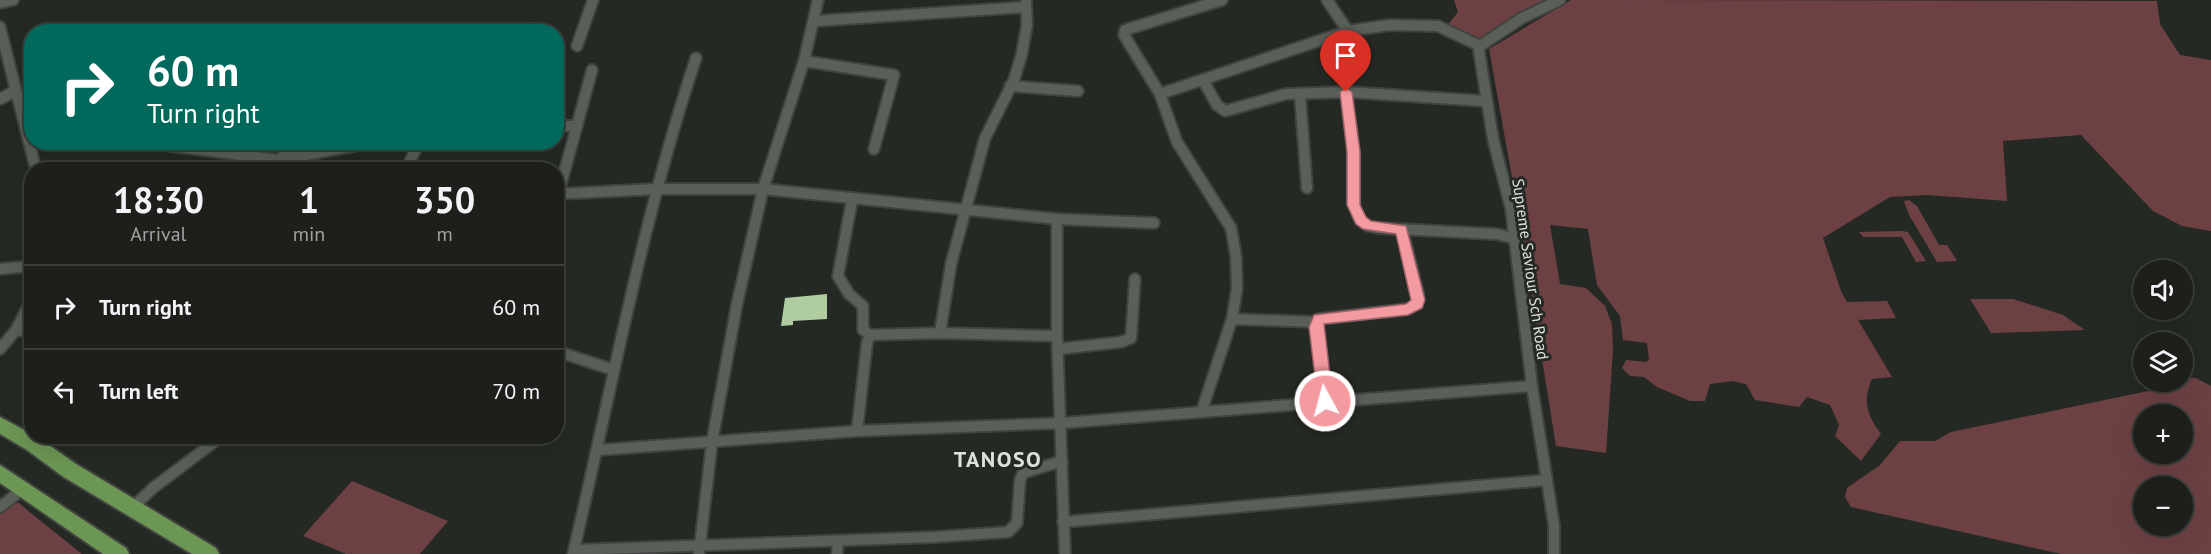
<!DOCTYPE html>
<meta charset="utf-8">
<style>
:root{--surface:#1c1f1a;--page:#252723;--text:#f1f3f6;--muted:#a0a2a2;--line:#3a3d39}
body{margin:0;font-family:"PT Sans",sans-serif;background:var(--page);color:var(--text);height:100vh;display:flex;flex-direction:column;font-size:22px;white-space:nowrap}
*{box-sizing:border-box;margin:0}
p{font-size:20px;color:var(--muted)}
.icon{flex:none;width:33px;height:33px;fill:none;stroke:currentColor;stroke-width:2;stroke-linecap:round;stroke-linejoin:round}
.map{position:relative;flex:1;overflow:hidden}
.details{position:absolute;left:24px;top:162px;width:540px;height:282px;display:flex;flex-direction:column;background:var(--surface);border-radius:24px;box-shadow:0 6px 24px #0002,0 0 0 2px var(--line)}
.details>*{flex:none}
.hud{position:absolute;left:24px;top:24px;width:540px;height:126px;border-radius:24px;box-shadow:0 6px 24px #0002,0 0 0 2px var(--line);background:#00695c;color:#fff;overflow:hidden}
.tools{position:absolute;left:2133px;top:260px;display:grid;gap:12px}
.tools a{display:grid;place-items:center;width:60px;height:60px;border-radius:50%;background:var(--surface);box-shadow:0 6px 24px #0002,0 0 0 2px var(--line);font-size:30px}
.pin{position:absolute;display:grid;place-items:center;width:51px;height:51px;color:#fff;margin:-62px -26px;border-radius:50% 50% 50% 0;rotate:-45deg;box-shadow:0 0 6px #0007}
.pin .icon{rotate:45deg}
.me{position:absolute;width:66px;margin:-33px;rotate:353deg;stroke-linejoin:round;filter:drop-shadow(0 0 4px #0008)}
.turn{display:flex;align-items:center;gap:21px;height:126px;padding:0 24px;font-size:27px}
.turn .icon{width:78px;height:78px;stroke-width:2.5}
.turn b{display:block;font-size:42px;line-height:51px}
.eta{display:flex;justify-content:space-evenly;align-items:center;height:102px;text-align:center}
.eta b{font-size:36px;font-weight:800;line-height:42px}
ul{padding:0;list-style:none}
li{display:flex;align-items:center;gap:18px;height:84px;padding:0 24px;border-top:2px solid var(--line)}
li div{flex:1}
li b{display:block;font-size:22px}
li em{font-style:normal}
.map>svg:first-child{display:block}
.green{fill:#6d4144;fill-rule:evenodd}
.building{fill:#b0cda2}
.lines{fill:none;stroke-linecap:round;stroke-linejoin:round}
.minor-casing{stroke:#40433f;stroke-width:14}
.primary-casing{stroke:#40433f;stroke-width:4}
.minor{stroke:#5a5f58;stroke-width:10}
.primary{fill:#6c9654;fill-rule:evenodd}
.route{fill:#f49aa1;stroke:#9f6469;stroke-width:1.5}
.labels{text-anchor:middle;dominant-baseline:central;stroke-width:6;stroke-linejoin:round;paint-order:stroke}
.street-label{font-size:16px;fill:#dde0dc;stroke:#252923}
.district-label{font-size:22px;font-weight:bold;letter-spacing:1.5px;fill:#dde0dc;stroke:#252923}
</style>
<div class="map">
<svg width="2211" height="554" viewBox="0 0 2211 554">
<rect width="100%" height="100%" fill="#252923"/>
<g class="green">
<polygon points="1454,0 1551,0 1478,40 1447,26 1458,12"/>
<path d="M1571,0L2157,1L2160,24L2180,55L2211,60V231L2182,226L2153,211L2081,135L2003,141L2007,201L1928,195L1890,197L1823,238L1841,291L1847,302L1887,301L1896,318L1858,320L1892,377L1872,379C1862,401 1867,415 1881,434L1861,461L1835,436L1839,425L1830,405L1807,397L1799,407L1755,400L1746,384L1732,381L1710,384L1705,401H1690L1657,387L1644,377L1630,376L1622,368L1626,360L1646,362L1649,359L1647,343L1623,340L1620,316L1597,285L1588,229L1550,225L1560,284L1586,288L1605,306L1612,324L1613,351L1606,453L1556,446L1520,222L1489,49Z"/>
<polygon points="1909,200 1917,206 1939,245 1947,245 1957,261 1937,262 1909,215 1904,201"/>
<polygon points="1901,231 1908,232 1926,261 1916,262 1902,237 1863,237 1859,232"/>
<polygon points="1970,299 2013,299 2063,315 2085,330 1991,333"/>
<path d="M2183,378H2196L2211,386V554H2061L1851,507L1845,497L1847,488L1880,465L1900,441H1935L1951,432L2153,390L2163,381H2182ZM2144,414H2182V453H2144ZM2144,486H2182V525H2144Z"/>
<polygon points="352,481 448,521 420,554 346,554 303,536"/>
<polygon points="19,503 27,510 82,554 0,554 0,512 10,504"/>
</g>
<polygon class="building" points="827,294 827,319 793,321 793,325 781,326 785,298"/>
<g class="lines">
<g class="minor-casing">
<g id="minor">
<polyline points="1327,0 1348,31"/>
<polyline points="0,3 13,0"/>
<polyline points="814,21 1026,7"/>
<polyline points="0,27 36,170"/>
<polyline points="577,46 593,0"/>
<polyline points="804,61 894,75 874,149"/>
<polyline points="1203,80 1217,105 1225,111 1286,94 1346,92 1485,101"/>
<polyline points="1010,86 1078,91"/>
<polyline points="1346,92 1354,152 1354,205 1360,220 1368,226 1378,228 1496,234 1513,238"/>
<polyline points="1160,94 1348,31 1389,25 1438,26 1480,46"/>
<polyline points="1300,95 1307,188"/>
<polyline points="0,99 15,91"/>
<polyline points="556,126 577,126"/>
<polyline points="119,142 164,145 279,160 374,142"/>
<polyline points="31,143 59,142"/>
<polyline points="274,170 292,142"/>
<polyline points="406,170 419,142"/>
<polyline points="556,194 657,189 763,189 1057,219 1154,223"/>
<polyline points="852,200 838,276 849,294 863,306 863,330 870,335"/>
<polyline points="556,203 592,70"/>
<polyline points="1057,219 1057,336 1065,554"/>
<polyline points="0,269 32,266"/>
<polyline points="1232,319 1317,322"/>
<polyline points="16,330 32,332"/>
<polyline points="940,333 951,264 985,138 1014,80 1022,53 1027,25 1026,0"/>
<polyline points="0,349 16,330 32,299"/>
<polyline points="1058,349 1121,342 1131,338 1135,279"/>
<polyline points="556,351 614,370"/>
<polyline points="1325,401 1316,327 1319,319 1408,309 1417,304 1418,293 1402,229"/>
<polyline points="1202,410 1232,319 1237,288 1236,257 1231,228 1177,142 1160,94 1124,35 1125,30 1222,0"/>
<polyline points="857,431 867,343 870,335 940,333 1057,336"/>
<polyline points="599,450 857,431 1062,423 1532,386"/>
<polyline points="0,507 23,489"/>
<polyline points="133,507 153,488 222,436"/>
<polyline points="1063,522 1547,480"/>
<polyline points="574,550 935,537 1008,532 1017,523 1020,480 1023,473 1062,461"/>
<path d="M573,554C612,388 642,220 696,58"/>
<polyline points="699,554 712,442 737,304 763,189 804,61 818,0"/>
<polyline points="837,554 838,541"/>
<polyline points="1554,554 1554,525 1532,386 1511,209 1493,139 1479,51 1480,46 1522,18 1560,0"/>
</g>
</g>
<g class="primary-casing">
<g id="primary">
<polygon points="0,417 32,434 32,436 39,438 76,464 216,548 219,554 192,554 62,476 27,450 0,434"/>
<polygon points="0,465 126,548 129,554 103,554 0,483"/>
</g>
</g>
<use href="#minor" class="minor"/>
<use href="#primary" class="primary"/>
</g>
<polygon class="route" points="1346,88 1352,92 1360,152 1360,205 1366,217 1371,221 1406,226 1425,300 1422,308 1408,315 1324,324 1333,401 1331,406 1325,407 1320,406 1318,401 1309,327 1314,315 1406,304 1411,300 1396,234 1363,229 1356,224 1347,205 1347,152 1340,92"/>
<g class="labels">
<g class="street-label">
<text transform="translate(1531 269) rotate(82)">Supreme Saviour Sch Road</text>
</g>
<g class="district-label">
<text x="998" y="459">TANOSO</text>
</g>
</g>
</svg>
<div class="tools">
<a><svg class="icon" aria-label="sound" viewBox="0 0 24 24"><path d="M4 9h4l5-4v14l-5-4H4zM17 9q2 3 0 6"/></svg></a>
<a><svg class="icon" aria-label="layers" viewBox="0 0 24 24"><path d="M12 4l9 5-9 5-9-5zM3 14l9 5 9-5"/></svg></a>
<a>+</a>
<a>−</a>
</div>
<div class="pin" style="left:1346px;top:92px;background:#d93025"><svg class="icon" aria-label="arrive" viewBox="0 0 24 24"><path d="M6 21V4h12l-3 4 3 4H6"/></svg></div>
<svg class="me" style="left:1325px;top:401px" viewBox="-20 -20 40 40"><circle r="17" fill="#f49aa1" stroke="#fff" stroke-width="3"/><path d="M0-11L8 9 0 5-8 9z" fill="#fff"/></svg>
<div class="hud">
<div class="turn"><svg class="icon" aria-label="right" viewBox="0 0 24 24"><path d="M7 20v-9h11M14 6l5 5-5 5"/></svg><div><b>60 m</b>Turn right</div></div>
</div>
<section class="details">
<div class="eta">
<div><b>18:30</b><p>Arrival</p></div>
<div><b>1</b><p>min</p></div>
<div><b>350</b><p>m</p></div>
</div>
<ul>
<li><svg class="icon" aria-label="right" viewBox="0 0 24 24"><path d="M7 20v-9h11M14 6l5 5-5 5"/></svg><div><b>Turn right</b></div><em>60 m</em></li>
<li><svg class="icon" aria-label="left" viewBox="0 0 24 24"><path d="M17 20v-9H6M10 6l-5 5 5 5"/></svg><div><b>Turn left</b></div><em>70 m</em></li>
</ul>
</section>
</div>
